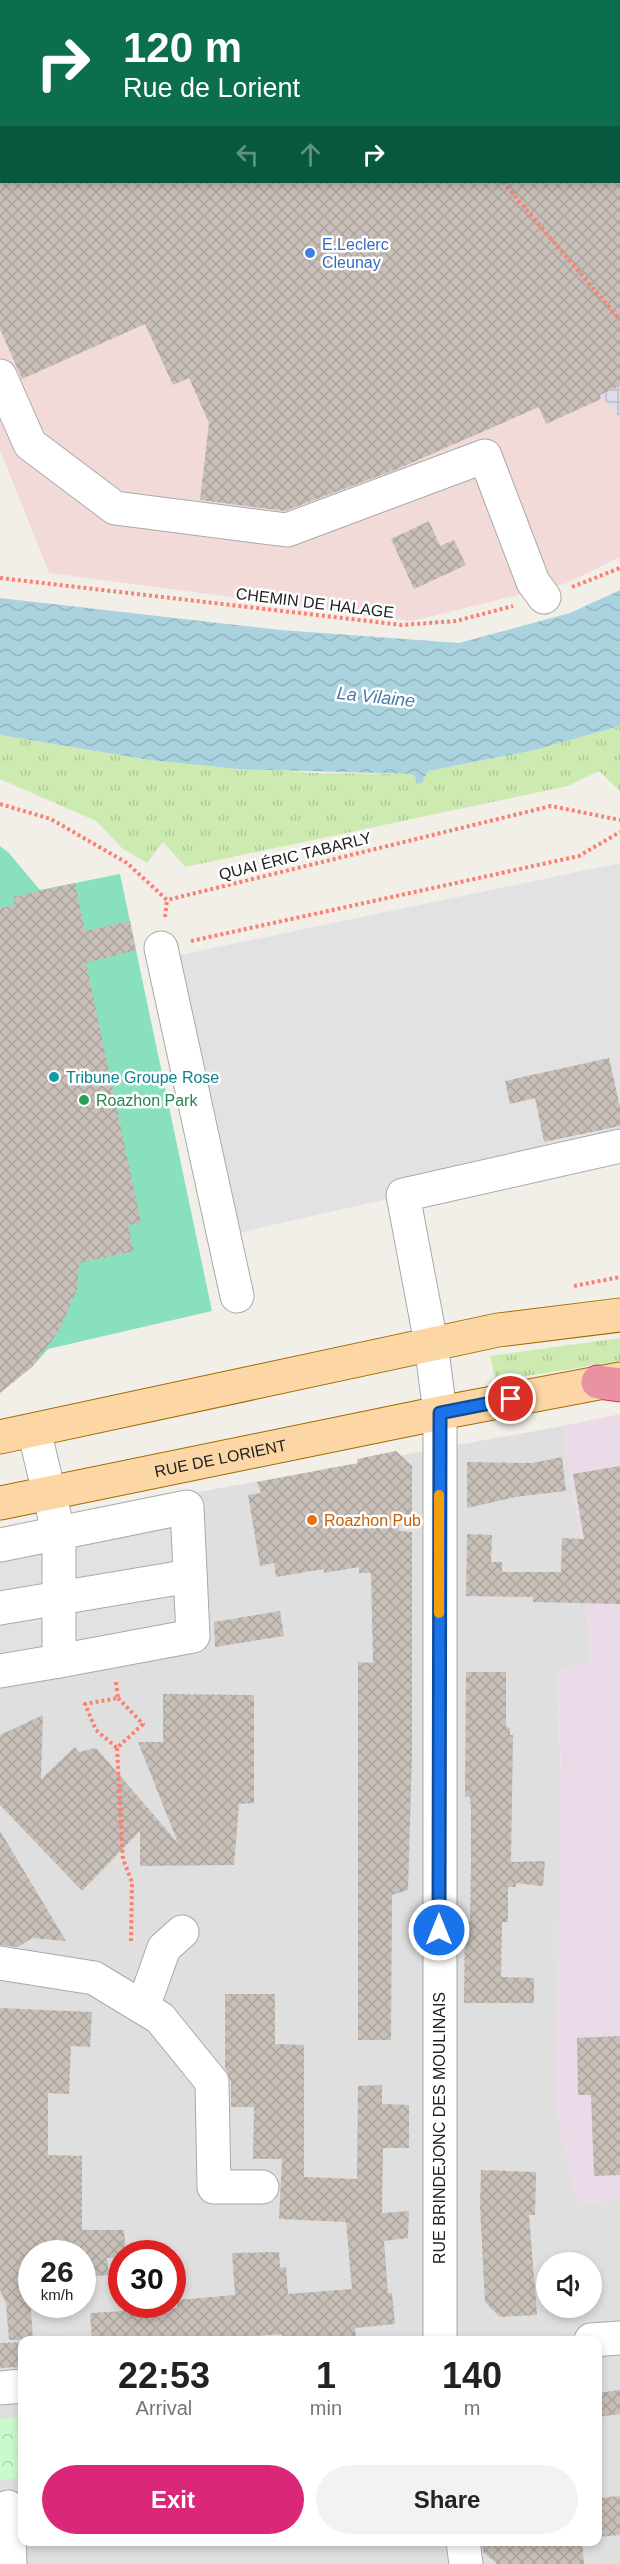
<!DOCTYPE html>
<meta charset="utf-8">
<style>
:root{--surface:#fff;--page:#f2f2f2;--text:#222;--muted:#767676;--accent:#db2777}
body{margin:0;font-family:Helvetica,sans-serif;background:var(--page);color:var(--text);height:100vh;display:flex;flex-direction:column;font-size:22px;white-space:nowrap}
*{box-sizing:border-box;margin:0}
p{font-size:20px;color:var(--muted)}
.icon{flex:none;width:33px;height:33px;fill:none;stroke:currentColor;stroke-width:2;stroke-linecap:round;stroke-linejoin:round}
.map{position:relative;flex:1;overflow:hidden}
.details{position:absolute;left:18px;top:2336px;width:584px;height:210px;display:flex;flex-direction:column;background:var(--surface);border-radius:12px;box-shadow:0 3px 9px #0003}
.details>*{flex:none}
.banner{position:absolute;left:0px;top:0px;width:621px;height:183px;box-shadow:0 3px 9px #0003;background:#0b6e4f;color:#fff;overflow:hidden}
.controls{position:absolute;left:536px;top:2252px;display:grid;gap:12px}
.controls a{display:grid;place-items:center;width:66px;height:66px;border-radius:50%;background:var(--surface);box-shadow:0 3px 9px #0003;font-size:30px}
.speed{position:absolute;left:18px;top:2240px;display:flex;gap:12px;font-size:30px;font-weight:700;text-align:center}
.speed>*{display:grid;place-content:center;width:78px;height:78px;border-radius:50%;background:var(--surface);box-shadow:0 3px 9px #0003;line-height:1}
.speed small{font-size:15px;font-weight:400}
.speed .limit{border:9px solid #d22;background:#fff;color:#111}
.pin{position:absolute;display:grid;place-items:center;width:51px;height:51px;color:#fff;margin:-26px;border:3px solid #fff;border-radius:50%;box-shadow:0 2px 6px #0007}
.me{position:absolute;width:66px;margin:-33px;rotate:0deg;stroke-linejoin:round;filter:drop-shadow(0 0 4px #0008)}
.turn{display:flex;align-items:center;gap:21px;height:126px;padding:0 24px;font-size:27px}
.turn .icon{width:78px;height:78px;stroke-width:2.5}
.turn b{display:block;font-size:42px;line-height:51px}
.lanes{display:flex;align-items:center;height:57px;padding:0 24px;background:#0003;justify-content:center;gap:30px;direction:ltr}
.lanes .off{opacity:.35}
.eta{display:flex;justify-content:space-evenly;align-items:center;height:102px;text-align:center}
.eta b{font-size:36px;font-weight:700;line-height:42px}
.action{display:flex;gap:12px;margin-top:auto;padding:12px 24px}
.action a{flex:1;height:69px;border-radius:36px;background:var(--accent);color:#fff;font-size:24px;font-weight:700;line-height:69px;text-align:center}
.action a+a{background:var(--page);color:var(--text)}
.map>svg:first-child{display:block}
.residential{fill:#e0dfdf;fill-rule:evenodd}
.commercial{fill:#f2dad9;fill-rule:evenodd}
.industrial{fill:#ebdbe8}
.grass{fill:url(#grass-tufts)}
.park{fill:url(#park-crowns)}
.pitch{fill:#88e0be}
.parking{fill:#e2e2e2}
.plaza{fill:url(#plaza-grid)}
.water{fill:url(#water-waves)}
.building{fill:url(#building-cross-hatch)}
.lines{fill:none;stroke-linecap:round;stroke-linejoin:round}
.minor-casing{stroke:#a9a9a9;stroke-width:35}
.major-casing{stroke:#a06b00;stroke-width:35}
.highway-casing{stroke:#dc2a67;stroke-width:35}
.path{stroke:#fa8072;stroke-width:4;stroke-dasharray:3 3;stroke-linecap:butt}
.minor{stroke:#fff;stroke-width:33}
.major{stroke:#fcd6a4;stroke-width:33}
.highway{stroke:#e892a2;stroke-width:33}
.route-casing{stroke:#114b97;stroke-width:15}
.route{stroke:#1a73e8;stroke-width:10}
.slow{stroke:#f59e0b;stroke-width:10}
.shop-dot{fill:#3f7fe0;stroke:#fff;stroke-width:2}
.culture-dot{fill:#0f9aa8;stroke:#fff;stroke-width:2}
.leisure-dot{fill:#2e9e5b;stroke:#fff;stroke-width:2}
.food-dot{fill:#e8710a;stroke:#fff;stroke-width:2}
.labels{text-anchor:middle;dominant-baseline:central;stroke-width:5;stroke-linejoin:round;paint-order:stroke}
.shop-label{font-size:16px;fill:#366cbe;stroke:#fff;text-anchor:start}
.street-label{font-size:16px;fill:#222;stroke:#fff}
.culture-label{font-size:16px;fill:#0d838f;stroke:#fff;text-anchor:start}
.leisure-label{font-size:16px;fill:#27864d;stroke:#fff;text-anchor:start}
.food-label{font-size:16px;fill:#c56008;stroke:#fff;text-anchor:start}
.water-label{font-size:18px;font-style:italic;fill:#4a7aab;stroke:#fff}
</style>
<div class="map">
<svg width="620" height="2564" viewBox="0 0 620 2564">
<defs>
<pattern id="grass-tufts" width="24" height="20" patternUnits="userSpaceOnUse" patternTransform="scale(1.5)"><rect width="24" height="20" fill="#cdebb0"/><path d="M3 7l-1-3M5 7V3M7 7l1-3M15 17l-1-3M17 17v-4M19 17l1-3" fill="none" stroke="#b0c997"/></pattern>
<pattern id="park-crowns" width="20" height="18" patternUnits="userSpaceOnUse" patternTransform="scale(1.5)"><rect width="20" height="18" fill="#c8facc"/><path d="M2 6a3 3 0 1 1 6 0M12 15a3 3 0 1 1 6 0" fill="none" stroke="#acd6af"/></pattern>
<pattern id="plaza-grid" width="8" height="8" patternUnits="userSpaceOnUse" patternTransform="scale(1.5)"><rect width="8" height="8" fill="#dddde8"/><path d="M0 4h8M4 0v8" fill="none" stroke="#bdbdc7"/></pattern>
<pattern id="water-waves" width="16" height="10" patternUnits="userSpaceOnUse" patternTransform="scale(1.5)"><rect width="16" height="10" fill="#aad3df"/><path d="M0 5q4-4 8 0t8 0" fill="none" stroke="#92b5bf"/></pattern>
<pattern id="building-cross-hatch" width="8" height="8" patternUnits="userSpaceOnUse" patternTransform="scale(1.5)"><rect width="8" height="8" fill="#c7bfb8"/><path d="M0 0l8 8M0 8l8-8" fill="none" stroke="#aba49e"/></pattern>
</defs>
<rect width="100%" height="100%" fill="#f2efe9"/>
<path class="residential" d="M563,1426L581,1542L591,1664L557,1670L577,2205L620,2198V2564H0V1528ZM32,2253H82V2304H32ZM122,2253H172V2304H122ZM546,2262H591V2307H546ZM22,2340H597V2541H22Z"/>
<path class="commercial" d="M0,0H620V557L567,583L412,621L49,573L0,450ZM2,2H620V182H2Z"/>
<polygon class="industrial" points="620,1414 620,2198 577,2205 555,2108 561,1769 557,1669 591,1664 581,1542 563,1426"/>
<g class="grass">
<polygon points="620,726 620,791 599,771 568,786 185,867 163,842 147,863 123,849 96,821 0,779 0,735 149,760 314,773 410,774 415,776 416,784 422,783 428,771 531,751"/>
<polygon points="620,1338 620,1361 496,1381 490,1356"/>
</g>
<polygon class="park" points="22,2417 22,2478 0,2480 0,2419"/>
<polygon class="pitch" points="0,846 8,852 40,890 120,874 212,1311 48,1349 32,1367 0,1390"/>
<g class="parking">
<polygon points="620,863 620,1146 238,1233 175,956"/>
<polygon points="187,1507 193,1636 0,1671 0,1545"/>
</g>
<polygon class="plaza" points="620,386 620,418 600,395"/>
<polygon class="water" points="620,590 620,726 531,751 428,771 422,783 416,784 415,776 410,774 239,769 149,760 0,735 0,598 281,630 459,643 570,613"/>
<g class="building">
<polygon points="0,182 620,182 620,386 600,395 601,399 546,424 539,407 395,470 285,511 200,500 209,423 189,378 173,385 145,324 22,379 0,329"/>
<polygon points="429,521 440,546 454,540 466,565 414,589 391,539"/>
<polygon points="75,883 85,931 130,921 136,950 86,963 141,1223 128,1225 134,1251 79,1263 77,1289 59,1331 32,1367 0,1393 0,908 15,905 13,897"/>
<polygon points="609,1058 620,1107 620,1126 544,1142 535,1098 510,1104 505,1081"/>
<polygon points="396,1451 412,1466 412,1518 398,1520 399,1531 412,1532 412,1754 408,1890 392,1895 391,2040 358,2040 358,1662 373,1663 371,1573 359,1573 359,1567 324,1573 324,1569 276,1577 274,1563 260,1566 248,1495 261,1493 257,1482 358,1463 357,1459"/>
<polygon points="562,1457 566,1491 515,1497 467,1508 467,1462 532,1463"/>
<polygon points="620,1466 620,1604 533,1602 533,1597 466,1596 467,1534 492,1535 491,1562 502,1562 502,1572 561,1572 562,1538 584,1539 573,1474"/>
<polygon points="280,1611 284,1636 215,1647 214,1622"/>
<polygon points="466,1672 506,1672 506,1727 510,1728 510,1735 513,1735 511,1862 545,1861 543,1886 516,1883 516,1887 508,1887 508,1922 502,1922 501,1977 534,1978 534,2003 464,2003 465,1922 470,1922 471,1862 471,1809 470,1797 465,1797"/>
<polygon points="163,1694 254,1695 254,1803 239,1804 234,1865 140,1866 140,1831 82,1891 0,1805 0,1735 43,1715 41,1779 75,1747 79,1752 96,1748 178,1843 138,1742 163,1742"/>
<polygon points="0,1831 66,1941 32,1938 18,1947 0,1945"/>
<polygon points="225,1994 275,1994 275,2044 304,2045 304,2177 357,2179 358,2086 382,2085 382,2104 409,2105 409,2148 383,2148 382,2213 409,2211 408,2238 384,2241 388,2293 392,2293 395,2324 355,2328 356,2337 342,2340 282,2340 282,2334 195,2340 92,2340 90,2313 177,2308 177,2300 235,2295 232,2253 279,2252 280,2268 286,2267 288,2294 352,2289 346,2222 279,2219 282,2159 253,2159 254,2107 231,2107 231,2082 225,2068"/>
<polygon points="0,2008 92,2012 90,2047 71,2046 69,2094 48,2093 48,2155 82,2156 82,2230 124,2230 126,2253 122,2253 122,2257 107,2258 109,2275 82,2277 82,2253 32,2253 32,2264 28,2264 33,2340 9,2340 6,2303 0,2290"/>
<polygon points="620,2036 620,2175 594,2176 591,2095 578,2095 577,2038"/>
<polygon points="481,2170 536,2172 535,2215 529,2215 537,2315 500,2317 485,2302 480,2206"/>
<polygon points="22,2342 22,2367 0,2368 0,2343"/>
<polygon points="620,2390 620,2414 597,2417 597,2393"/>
<polygon points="620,2496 620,2535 597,2537 597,2498"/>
<polygon points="482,2541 582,2541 584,2564 497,2564 483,2552"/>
</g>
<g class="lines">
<g class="minor-casing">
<g id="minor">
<polyline points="0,376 30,444 115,508 287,530 485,456 533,582 544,597"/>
<polyline points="161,948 237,1296"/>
<polyline points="0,1545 187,1507 193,1636 59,1661"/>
<polyline points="0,1608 190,1576"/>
<polyline points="0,1671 59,1661 59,1535 34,1430"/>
<polyline points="0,1963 94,1978 160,2018 212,2082 214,2187 262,2187"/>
<polyline points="143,2007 164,1948 182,1932"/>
<polyline points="440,2340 440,1413 431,1343 403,1195 620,1146"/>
<polyline points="591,2340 620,2338"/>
<polyline points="0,2388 22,2386"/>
<polyline points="8,2507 10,2564"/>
<polyline points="463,2541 466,2564"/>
</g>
</g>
<g class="major-casing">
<g id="major">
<polyline points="0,1437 498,1330 620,1315"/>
<path id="s1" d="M0,1503L440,1413L620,1379"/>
</g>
</g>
<g class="highway-casing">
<polyline id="highway" points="598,1382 620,1385"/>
</g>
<g class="path">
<polyline points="351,0 352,2"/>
<polyline points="449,2 450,0"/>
<polyline points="503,182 620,320"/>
<polyline points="0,578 402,625 456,621 513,606"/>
<polyline points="572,587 620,568"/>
<polyline points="0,804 51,819 127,863 167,900 551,806 620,820"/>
<polyline points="165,917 167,900"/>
<polyline points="191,941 579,856 620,832"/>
<polyline points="574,1286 620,1277"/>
<polyline points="116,1682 118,1698 85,1704 96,1730 117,1748 143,1724 118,1698"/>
<polyline points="117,1748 123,1859 132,1882 131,1941"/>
</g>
<use href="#minor" class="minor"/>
<use href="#major" class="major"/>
<use href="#highway" class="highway"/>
</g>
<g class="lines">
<g class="route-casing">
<polyline id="route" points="439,1930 440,1413 511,1399"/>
</g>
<use href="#route" class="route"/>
<polyline class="slow" points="439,1613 439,1495"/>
</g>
<circle class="shop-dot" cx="310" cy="253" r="6"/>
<circle class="culture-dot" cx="54" cy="1077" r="6"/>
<circle class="leisure-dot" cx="84" cy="1100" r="6"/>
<circle class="food-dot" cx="312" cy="1520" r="6"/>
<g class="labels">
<g class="shop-label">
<text x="322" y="244">E.Leclerc<tspan x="322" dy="18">Cleunay</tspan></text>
</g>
<g class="street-label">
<text transform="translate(315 603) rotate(7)">CHEMIN DE HALAGE</text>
<text transform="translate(295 856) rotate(-14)">QUAI ÉRIC TABARLY</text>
<text stroke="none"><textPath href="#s1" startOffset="225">RUE DE LORIENT</textPath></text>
<text transform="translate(439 2128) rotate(-90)">RUE BRINDEJONC DES MOULINAIS</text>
</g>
<g class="culture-label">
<text x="66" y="1077">Tribune Groupe Rose</text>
</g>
<g class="leisure-label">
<text x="96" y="1100">Roazhon Park</text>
</g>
<g class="food-label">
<text x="324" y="1520">Roazhon Pub</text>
</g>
<g class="water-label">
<text transform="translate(376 697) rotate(6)">La Vilaine</text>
</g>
</g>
</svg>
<div class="controls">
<a><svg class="icon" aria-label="sound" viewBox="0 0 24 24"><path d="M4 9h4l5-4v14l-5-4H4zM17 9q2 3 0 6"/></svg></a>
</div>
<div class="speed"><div>26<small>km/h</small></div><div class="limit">30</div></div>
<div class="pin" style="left:511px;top:1399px;background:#d93025"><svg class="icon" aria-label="arrive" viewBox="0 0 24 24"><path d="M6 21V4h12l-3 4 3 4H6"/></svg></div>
<svg class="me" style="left:439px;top:1930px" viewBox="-20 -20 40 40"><circle r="17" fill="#1a73e8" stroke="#fff" stroke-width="3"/><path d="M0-11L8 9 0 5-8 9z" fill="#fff"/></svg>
<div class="banner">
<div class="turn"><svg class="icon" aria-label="right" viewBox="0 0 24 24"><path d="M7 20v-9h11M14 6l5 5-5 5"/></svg><div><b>120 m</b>Rue de Lorient</div></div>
<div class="lanes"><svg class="icon off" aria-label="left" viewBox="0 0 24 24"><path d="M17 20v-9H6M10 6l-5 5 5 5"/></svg><svg class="icon off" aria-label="ahead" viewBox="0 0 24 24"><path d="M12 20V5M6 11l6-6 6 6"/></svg><svg class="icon" aria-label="right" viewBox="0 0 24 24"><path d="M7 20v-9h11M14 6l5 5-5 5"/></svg></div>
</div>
<section class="details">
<div class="eta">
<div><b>22:53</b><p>Arrival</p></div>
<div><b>1</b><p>min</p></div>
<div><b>140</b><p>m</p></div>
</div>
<div class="action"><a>Exit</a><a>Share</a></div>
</section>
</div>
